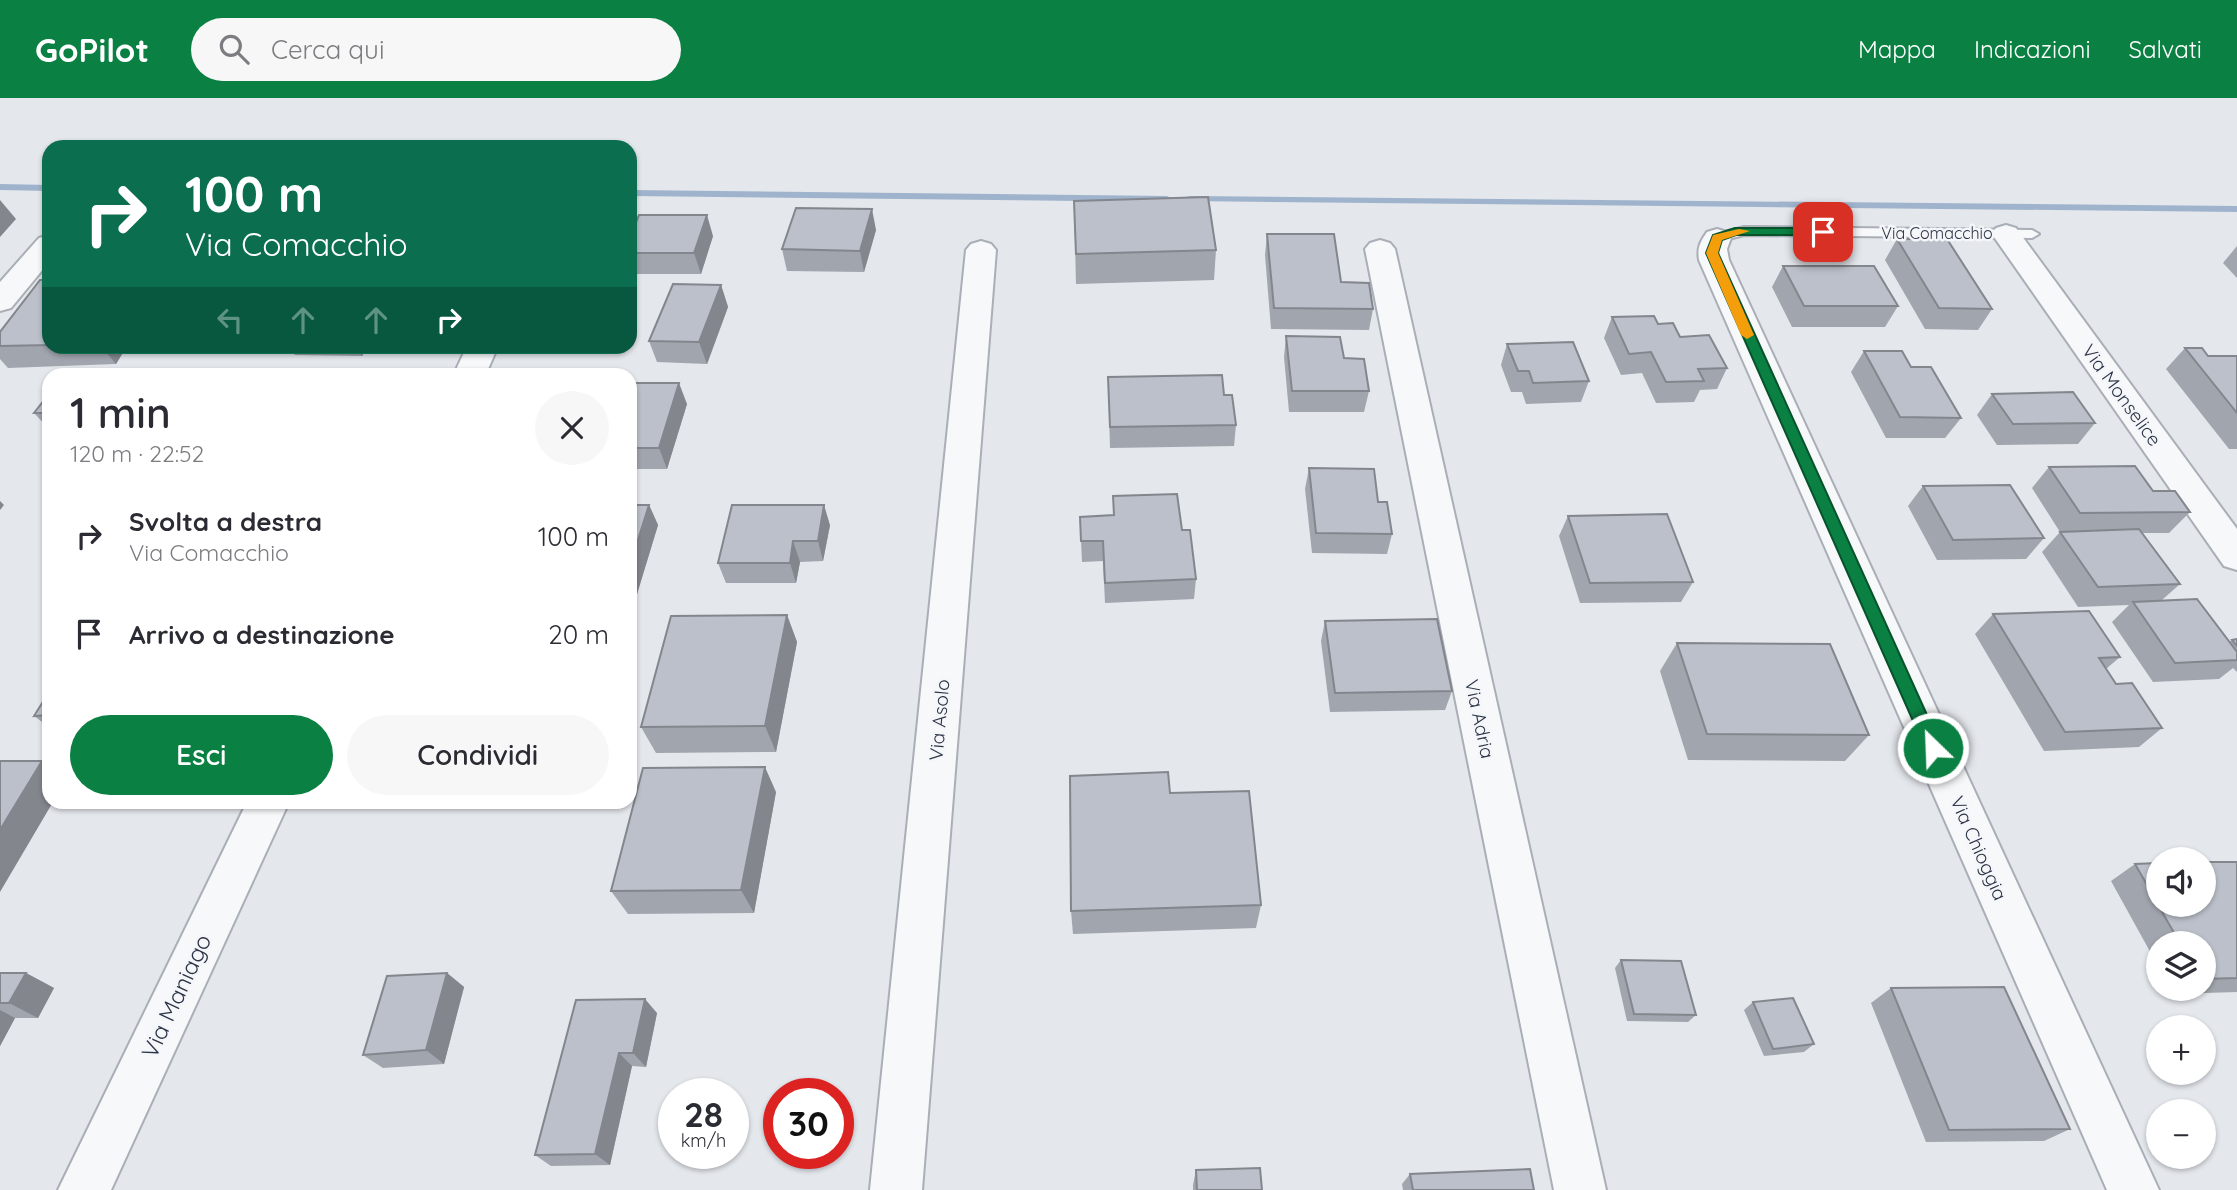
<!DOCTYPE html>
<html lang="it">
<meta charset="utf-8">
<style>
:root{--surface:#fff;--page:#f7f7f7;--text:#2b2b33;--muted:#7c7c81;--accent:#0b8043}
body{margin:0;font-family:Quicksand,sans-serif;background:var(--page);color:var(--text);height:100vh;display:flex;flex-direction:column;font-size:26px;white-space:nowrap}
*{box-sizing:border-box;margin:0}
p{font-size:23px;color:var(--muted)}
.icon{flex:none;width:38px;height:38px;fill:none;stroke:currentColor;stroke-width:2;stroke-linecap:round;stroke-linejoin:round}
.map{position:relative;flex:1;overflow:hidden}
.sheet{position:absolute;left:42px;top:270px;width:595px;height:441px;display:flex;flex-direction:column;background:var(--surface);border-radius:21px;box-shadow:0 2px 5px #0004}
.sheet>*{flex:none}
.banner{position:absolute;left:42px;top:42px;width:595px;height:214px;border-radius:21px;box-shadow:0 2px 5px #0004;background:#0b6e4f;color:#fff;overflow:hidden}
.fabs{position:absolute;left:2146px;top:749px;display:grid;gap:14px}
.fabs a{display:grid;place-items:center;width:70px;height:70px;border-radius:50%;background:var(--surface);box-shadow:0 2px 5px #0004;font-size:35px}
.speed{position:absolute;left:658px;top:980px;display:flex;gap:14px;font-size:35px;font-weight:700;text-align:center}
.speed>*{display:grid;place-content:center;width:91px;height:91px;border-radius:50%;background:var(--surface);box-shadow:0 2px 5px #0004;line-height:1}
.speed small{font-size:18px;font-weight:400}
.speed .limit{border:10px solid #d22;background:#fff;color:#111}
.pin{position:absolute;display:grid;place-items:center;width:60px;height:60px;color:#fff;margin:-30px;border-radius:14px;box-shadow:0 4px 10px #0006}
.me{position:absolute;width:77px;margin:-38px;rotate:336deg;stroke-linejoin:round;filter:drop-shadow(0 0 5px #0008)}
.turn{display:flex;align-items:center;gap:24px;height:147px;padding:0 28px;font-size:32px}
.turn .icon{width:91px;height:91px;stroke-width:2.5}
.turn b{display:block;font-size:49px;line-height:60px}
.lanes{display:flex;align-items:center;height:66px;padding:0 28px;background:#0003;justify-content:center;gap:35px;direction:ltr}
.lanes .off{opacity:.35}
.round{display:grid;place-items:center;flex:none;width:74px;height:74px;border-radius:37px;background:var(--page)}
.overview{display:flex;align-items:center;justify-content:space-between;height:119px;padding:0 28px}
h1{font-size:42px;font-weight:600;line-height:52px}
.action{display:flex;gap:14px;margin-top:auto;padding:14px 28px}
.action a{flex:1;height:80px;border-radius:42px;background:var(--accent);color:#fff;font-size:28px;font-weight:600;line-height:80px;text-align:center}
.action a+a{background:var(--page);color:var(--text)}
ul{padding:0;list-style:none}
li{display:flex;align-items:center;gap:21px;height:98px;padding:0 28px}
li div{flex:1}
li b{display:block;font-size:26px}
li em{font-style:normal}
header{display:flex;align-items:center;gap:42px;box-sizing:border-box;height:98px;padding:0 35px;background:var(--accent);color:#fff}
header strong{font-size:33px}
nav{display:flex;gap:38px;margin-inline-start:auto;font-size:24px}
.search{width:490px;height:63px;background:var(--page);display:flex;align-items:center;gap:18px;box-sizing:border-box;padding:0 24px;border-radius:38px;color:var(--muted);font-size:26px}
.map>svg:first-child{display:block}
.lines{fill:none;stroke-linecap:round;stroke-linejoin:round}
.stream{fill:#9fb4cc;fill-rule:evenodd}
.lane-casing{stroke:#a9aeb7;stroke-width:4}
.street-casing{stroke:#a9aeb7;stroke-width:4}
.lane{fill:#f7f8fa;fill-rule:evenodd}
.street{fill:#f7f8fa;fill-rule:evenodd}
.wall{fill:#a1a5ae}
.shaded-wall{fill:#83868d}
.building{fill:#bbc0ca;stroke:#83868d;stroke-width:2}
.route{fill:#0b8043;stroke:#07532c;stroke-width:2}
.slow{fill:#f59e0b}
.labels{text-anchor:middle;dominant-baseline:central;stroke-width:5;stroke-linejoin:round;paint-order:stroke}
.far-street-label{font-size:16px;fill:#2b3445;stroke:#f4f6f9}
.street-label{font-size:19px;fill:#2b3445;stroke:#f4f6f9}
.near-street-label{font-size:23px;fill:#2b3445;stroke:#f4f6f9}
</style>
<header>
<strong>GoPilot</strong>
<div class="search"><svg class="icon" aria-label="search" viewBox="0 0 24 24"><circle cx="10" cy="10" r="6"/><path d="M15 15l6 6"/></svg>Cerca qui</div>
<nav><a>Mappa</a><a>Indicazioni</a><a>Salvati</a></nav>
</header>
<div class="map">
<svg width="2237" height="1092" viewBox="0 0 2237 1092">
<rect width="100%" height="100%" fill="#e4e7ec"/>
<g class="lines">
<g class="stream">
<polygon points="0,86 49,87 49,93 0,92"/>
<polygon points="630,92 1167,98 1173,101 1167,104 630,98"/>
<polygon points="1190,98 2237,108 2237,114 1186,103 1186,99"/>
</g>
<g class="lane-casing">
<polygon id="lane" points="1744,129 2032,132 2039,136 2032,140 1744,137 1717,144 1710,140 1712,137"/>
</g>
<g class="street-casing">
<g id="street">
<polygon points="2006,127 2016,130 2237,431 2237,472 2224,468 1992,136 1996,130"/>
<path d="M1717,131L1727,134L1731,140L1727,151L1729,162L2159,1092H2107L1699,162C1697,150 1700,144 1707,134Z"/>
<polygon points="49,137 49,164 11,210 0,213 0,184 39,140"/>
<polygon points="1380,142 1390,145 1395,151 1606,1092 1554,1092 1365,151 1370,145"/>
<polygon points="981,143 991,146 996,152 922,1092 870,1092 966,152 971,146"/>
<polygon points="467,248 498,248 486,276 454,276"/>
<polygon points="247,704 289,704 111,1092 58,1092"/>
</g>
</g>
<use href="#lane" class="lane"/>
<use href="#street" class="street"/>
</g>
<g class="wall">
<polygon points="1074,103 1216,152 1214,182 1076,186"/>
<polygon points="876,132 864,174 787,173 782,151"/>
<polygon points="1267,136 1341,184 1373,211 1369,232 1271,231 1265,157"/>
<polygon points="713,138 701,176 632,176 630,170 630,140"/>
<polygon points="1897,141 1992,211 1978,232 1925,231 1885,162"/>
<polygon points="2237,148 2237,180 2223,165"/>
<polygon points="1783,168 1898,208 1885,229 1792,229 1772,189"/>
<polygon points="49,182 49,248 127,248 116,266 8,270 0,261 0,234"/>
<polygon points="721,187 728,209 707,266 657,264 649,243"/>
<polygon points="1612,219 1658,226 1727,270 1717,291 1700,292 1694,304 1656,305 1642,275 1621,277 1604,240"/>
<polygon points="1286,238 1344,260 1369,293 1364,314 1289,314 1284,259"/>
<polygon points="1507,246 1589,283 1581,304 1526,306 1522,294 1511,294 1501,267"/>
<polygon points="289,248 368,248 362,258 295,257"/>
<polygon points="2185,250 2208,258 2237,258 2237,351 2229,351 2166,271"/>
<polygon points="1864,253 1911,269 1961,320 1945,340 1886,340 1851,274"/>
<polygon points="1108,279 1224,297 1236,327 1234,348 1110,350"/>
<polygon points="630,285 687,306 667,371 630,371"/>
<polygon points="49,296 49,331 34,315"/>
<polygon points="1992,296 2095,325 2078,346 1997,347 1977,317"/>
<polygon points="2049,369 2153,393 2190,414 2169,435 2142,435 2180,486 2162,502 2229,544 2232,542 2237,541 2237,574 2233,570 2219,581 2153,584 2112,524 2129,507 2078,509 2042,454 2060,434 2032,390"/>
<polygon points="1309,370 1378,404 1392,436 1387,456 1312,455 1305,391"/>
<polygon points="1923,388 2044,440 2026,461 1937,462 1908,408"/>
<polygon points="1113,398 1182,432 1196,481 1194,501 1105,505 1103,463 1082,464 1080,419 1113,417"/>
<polygon points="630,407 649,407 658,427 637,496 630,496"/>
<polygon points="1568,418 1693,484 1681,504 1580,505 1559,438"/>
<polygon points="830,427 823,463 800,464 796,485 726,485 718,465"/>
<polygon points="1993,516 2120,559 2106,571 2116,586 2162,630 2139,649 2044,653 1975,536"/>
<polygon points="787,517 797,544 776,654 656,655 641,629"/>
<polygon points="1325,523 1452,593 1445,612 1330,614 1321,543"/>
<polygon points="1677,545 1869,637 1845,663 1688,662 1660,573"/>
<polygon points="49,594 49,629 34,618"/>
<polygon points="776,694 754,815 628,816 611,793"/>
<polygon points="1170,695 1261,807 1256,830 1073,836 1071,813"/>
<polygon points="2237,764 2237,894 2173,896 2170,891 2203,891 2203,845 2158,845 2158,868 2111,783 2135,766"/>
<polygon points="1621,862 1696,917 1688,924 1627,923 1615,870"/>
<polygon points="0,875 26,875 54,890 38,920 15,920 0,948"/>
<polygon points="447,875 464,889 444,966 383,970 363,957"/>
<polygon points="1891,890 2070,1031 2044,1043 1926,1044 1871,905"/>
<polygon points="576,902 657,915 646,969 632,968 610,1067 551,1068 535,1057"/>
<polygon points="1753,904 1814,946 1804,954 1764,958 1744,912"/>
<polygon points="1196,1072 1262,1092 1193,1092 1193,1087"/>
<polygon points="1410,1076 1534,1092 1403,1092 1402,1086"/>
</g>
<g class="shaded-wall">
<polygon points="0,102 16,121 0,139"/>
<polygon points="872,111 876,132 864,174 860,153"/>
<polygon points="707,117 713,138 701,176 694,155"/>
<polygon points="721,187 728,209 707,266 699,244"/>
<polygon points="101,248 127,248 116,266"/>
<polygon points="357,248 368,248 362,258"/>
<polygon points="679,285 687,306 667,371 659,350"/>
<polygon points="0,403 4,407 0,412"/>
<polygon points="649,407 658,427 637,496 630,482 630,467"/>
<polygon points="824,407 830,427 823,463 818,443"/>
<polygon points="793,443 800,464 796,485 790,465"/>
<polygon points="787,517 797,544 776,654 765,628"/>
<polygon points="42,663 49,668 49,704 53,704 0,794 0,732"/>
<polygon points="765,669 776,694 754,815 741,792"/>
<polygon points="26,875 54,890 38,920 9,905"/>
<polygon points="447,875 464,889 444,966 426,952"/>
<polygon points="645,901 657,915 646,969 633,955"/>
<polygon points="0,912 15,920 0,948"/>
<polygon points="619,955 632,968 610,1067 595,1056"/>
</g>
<g class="building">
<polygon points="1208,99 1216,152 1076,156 1074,103"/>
<polygon points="796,110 872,111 860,153 782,151"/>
<polygon points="639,117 707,117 694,155 630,155 630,140"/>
<polygon points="1267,136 1334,136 1341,184 1369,185 1373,211 1274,210"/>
<polygon points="1897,141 1947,141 1992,211 1939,210"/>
<polygon points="1783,168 1874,168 1898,208 1804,208"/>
<polygon points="40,182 49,182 49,247 0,248 0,234"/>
<polygon points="673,186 721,187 699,244 649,243"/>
<polygon points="1654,218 1658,226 1673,225 1680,239 1709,237 1727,270 1698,271 1704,283 1666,284 1651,254 1629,256 1612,219"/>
<polygon points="1286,238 1340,239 1344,260 1364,261 1369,293 1292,293"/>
<polygon points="1573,244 1589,283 1533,285 1529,273 1518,273 1507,246"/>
<polygon points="2185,250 2202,250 2208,258 2237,258 2237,315"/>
<polygon points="1864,253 1902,253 1911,269 1931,269 1961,320 1900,319"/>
<polygon points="1222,277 1224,297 1232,297 1236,327 1110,329 1108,279"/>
<polygon points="630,285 679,285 659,350 630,350"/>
<polygon points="2073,294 2095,325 2013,326 1992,296"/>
<polygon points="49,296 49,315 34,315"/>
<polygon points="2135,368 2153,393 2175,393 2190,414 2080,415 2049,369"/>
<polygon points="1309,370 1374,371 1378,404 1387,404 1392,436 1316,435"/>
<polygon points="2010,387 2044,440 1953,442 1923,388"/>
<polygon points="1177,396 1182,432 1190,432 1196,481 1105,485 1103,443 1081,443 1080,419 1114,417 1113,398"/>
<polygon points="630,407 649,407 630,467"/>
<polygon points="732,407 824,407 818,443 793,443 790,465 718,465"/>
<polygon points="1667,416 1693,484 1590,485 1568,418"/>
<polygon points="2139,431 2180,486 2098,489 2060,434"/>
<polygon points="2197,501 2237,554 2237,562 2175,565 2133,504"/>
<polygon points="2089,513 2120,559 2099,560 2116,586 2132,585 2162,630 2065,634 1993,516"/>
<polygon points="787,517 765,628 641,629 671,518"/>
<polygon points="1437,521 1452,593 1335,595 1325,523"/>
<polygon points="2237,541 2237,548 2232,542"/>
<polygon points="1677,545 1830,546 1869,637 1707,636"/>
<polygon points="49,594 49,617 34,618"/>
<polygon points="0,663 42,663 0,732"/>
<polygon points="765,669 741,792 611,793 643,670"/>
<polygon points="1168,674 1170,695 1249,693 1261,807 1071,813 1070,678"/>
<polygon points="2203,764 2237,764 2237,880 2203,881 2203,845 2180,845 2158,807 2203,807"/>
<polygon points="2158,765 2158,806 2135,766"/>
<polygon points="1621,862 1681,863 1696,917 1634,916"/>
<polygon points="0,875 26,875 9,905 0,905"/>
<polygon points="447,875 426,952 363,957 387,878"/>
<polygon points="2004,889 2070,1031 1949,1032 1891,890"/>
<polygon points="1793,900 1814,946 1773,951 1753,904"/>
<polygon points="645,901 633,955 619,955 595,1056 535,1057 576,902"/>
<polygon points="1260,1070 1262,1092 1197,1092 1196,1072"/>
<polygon points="1530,1071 1534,1092 1413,1092 1410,1076"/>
</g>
<polygon class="route" points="1735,130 1823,130 1829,134 1823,137 1736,137 1722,142 1718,155 1942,650 1939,655 1933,657 1927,655 1925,650 1706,155 1713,137"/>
<polygon class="slow" points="1739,131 1750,133 1722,142 1718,155 1754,237 1747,241 1741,237 1706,155 1713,137"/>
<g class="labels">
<g class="far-street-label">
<text x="1937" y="135">Via Comacchio</text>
</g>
<g class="street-label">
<text transform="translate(2122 297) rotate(54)">Via Monselice</text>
<text transform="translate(1480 621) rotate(78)">Via Adria</text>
<text transform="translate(939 622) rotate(-85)">Via Asolo</text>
<text transform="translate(1979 750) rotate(66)">Via Chioggia</text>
</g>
<g class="near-street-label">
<text transform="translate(176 898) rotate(-65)">Via Maniago</text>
</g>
</g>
</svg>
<div class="fabs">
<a><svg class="icon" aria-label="sound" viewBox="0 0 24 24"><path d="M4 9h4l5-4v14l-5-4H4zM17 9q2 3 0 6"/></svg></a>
<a><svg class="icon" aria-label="layers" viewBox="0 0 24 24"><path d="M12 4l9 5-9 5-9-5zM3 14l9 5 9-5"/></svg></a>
<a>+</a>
<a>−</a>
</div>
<div class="speed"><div>28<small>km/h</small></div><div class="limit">30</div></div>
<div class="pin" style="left:1823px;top:134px;background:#d93025"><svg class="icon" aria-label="arrive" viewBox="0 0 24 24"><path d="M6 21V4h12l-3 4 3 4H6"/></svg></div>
<svg class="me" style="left:1933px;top:650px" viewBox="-20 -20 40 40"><circle r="17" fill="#0b8043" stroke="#fff" stroke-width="3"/><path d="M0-11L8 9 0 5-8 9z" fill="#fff"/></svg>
<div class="banner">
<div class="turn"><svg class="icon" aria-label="right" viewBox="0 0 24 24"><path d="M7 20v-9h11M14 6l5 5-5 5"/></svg><div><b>100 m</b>Via Comacchio</div></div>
<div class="lanes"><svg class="icon off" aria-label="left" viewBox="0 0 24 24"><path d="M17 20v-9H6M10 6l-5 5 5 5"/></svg><svg class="icon off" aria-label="ahead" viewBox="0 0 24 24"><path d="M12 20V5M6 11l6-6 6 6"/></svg><svg class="icon off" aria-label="ahead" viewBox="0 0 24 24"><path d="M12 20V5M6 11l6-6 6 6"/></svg><svg class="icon" aria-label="right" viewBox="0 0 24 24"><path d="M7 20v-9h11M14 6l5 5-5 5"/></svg></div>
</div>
<section class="sheet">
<div class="overview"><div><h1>1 min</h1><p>120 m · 22:52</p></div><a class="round"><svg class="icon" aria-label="close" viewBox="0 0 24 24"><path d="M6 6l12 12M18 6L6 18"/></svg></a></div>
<ul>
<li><svg class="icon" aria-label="right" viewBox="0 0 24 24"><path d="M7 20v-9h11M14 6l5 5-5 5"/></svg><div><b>Svolta a destra</b><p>Via Comacchio</p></div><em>100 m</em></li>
<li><svg class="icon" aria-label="arrive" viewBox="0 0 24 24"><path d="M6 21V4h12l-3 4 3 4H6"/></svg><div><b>Arrivo a destinazione</b></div><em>20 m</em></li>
</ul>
<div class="action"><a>Esci</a><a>Condividi</a></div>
</section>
</div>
